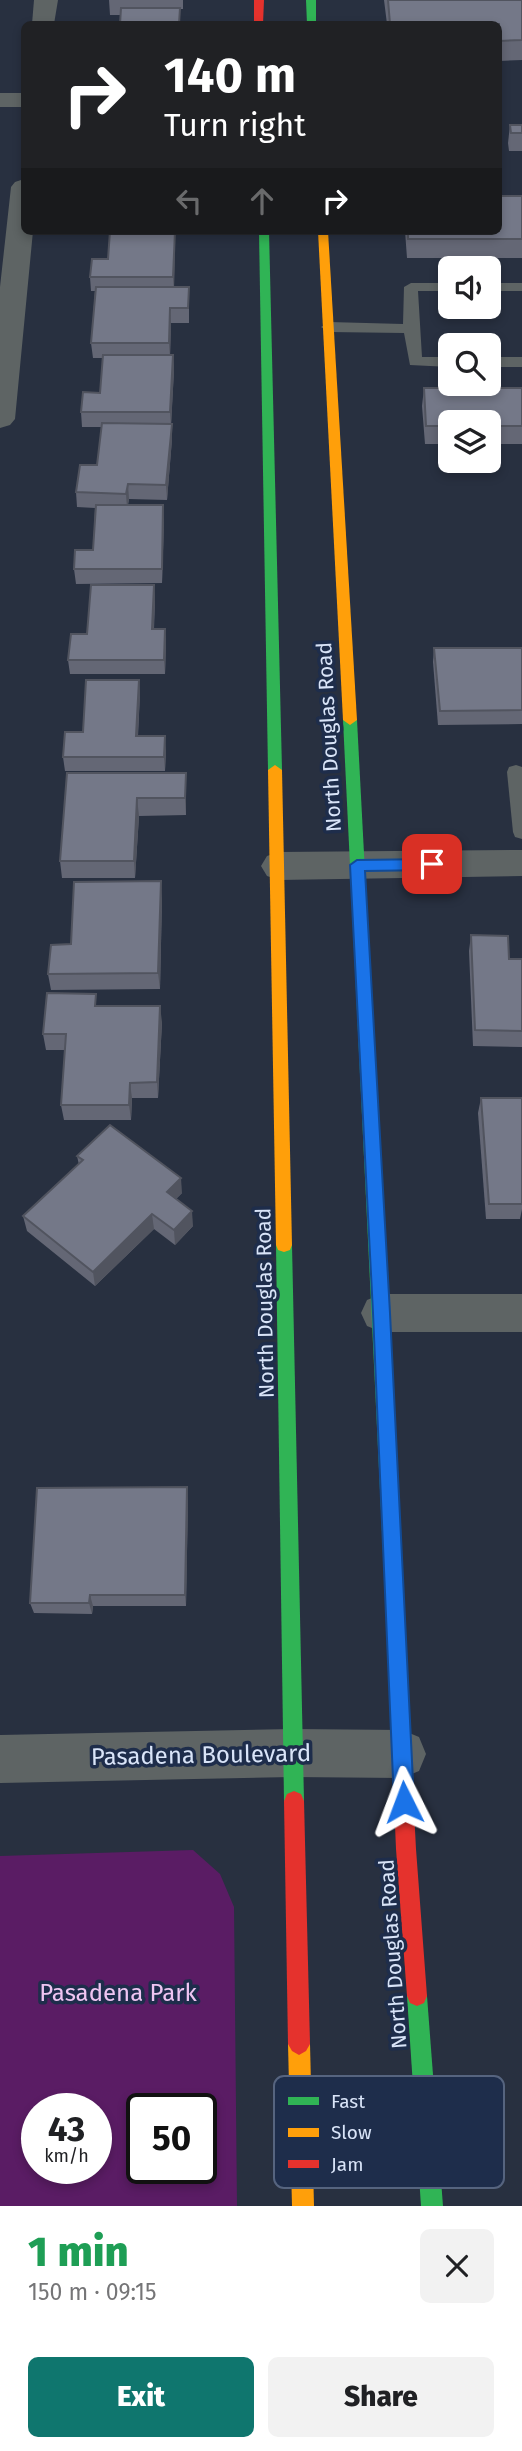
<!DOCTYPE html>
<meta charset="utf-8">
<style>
:root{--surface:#fff;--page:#f2f2f2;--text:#202124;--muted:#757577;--accent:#0f766e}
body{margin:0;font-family:"Fira Sans",sans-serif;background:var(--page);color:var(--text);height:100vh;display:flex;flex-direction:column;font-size:26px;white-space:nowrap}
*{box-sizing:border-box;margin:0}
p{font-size:23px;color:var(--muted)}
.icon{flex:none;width:38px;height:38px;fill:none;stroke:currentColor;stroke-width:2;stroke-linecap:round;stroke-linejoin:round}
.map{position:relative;height:2206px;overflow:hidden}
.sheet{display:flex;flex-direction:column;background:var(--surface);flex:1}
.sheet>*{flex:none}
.guide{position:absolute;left:21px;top:21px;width:481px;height:214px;border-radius:10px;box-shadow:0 4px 10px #0003;background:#202124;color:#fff;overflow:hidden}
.fabs{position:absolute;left:438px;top:256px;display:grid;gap:14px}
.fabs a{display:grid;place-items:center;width:63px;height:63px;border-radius:10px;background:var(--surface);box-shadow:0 4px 10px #0003;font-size:35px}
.speed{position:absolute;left:21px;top:2093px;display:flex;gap:14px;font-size:35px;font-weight:700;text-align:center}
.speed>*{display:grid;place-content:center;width:91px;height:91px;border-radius:50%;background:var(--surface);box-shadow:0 4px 10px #0003;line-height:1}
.speed small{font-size:18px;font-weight:400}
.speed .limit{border:4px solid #111;border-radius:10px;background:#fff;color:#111}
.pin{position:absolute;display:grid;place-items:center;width:60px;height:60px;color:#fff;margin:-30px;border-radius:14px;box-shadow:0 4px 10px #0006}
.me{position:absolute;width:77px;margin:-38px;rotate:357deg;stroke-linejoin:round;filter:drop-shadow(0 0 5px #0008)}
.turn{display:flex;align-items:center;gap:24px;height:147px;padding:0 28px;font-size:32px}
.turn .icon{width:91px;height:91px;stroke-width:2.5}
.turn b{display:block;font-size:49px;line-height:60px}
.lanes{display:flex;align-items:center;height:66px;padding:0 28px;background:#0003;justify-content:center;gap:35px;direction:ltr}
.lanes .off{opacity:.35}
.round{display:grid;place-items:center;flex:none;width:74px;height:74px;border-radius:10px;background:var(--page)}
.overview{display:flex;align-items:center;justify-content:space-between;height:119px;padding:0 28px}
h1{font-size:42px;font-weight:800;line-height:52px;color:#1e9e55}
.button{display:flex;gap:14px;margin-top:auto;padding:14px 28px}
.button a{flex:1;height:80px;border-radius:10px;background:var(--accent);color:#fff;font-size:28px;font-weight:800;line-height:80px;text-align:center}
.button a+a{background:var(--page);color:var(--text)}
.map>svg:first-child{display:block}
.green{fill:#5a1c64;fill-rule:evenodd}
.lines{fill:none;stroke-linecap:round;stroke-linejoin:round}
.lane{fill:#5e6464;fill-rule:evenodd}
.street{fill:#5e6464;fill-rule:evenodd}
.fast{fill:#30b455;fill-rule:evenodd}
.slow{fill:#ff9f0a;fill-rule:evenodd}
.jam{fill:#e5322d;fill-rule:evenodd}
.wall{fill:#646775}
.shaded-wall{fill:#51545f}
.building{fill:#747888;stroke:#51545f;stroke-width:2}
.route{fill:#1a73e8;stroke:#114b97;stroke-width:2}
.labels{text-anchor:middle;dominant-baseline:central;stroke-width:7;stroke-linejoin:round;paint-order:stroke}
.street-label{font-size:21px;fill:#d9e4f8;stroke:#1e2d4b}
.near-street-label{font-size:24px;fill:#d9e4f8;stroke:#1e2d4b}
.near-park-label{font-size:24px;fill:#efc5f2;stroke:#1e2d4b}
.key{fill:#1e2d4b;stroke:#56647f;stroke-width:2}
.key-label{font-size:19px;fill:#d9e4f8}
</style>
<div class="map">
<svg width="522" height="2206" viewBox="0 0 522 2206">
<rect width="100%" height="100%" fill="#283040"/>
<path class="green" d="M193,1850L220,1874L234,1907L237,2206H0V1856ZM37,2109H96V2168H37ZM142,2109H201V2168H142Z"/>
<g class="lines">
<g class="lane">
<polygon points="411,283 450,283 450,291 418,291 422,357 450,357 450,367 410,365 404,333 329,332 321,327 329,322 403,324 404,287"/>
<rect x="488" y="283" width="34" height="8"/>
<rect x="488" y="357" width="34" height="10"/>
<polygon points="516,765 522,767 522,839 515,837 513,832 507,772 509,767"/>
</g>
<g class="street">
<polygon points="34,0 58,0 54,24 32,24"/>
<rect x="0" y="93" width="24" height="14"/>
<polygon points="24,179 24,231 33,231 15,419 10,425 0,428 0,287 11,187 15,182"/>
<polygon points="522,850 522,876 279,880 267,876 261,866 267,856 279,852"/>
<polygon points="382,1294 522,1294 522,1332 382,1332 367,1326 361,1313 367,1300"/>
<polygon points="292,1729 402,1730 419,1737 426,1754 419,1771 402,1778 292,1777 0,1783 0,1735"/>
</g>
<g class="fast">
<polygon points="306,0 316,0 316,24 307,24"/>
<polygon points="259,231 269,231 282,770 275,775 268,770"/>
<polygon points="350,715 357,720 405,1636 403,1643 396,1645 389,1643 387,1636 343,720"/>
<polygon points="284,1238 290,1240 292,1245 304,1801 301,1808 294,1811 287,1808 284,1801 276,1245 278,1240"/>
<polygon points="417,1986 424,1989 427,1996 443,2206 421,2206 407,1996 410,1989"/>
</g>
<g class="slow">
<polygon points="318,231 328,231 357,720 350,725 343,720"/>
<polygon points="275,765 282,770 292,1245 290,1250 284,1252 278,1250 276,1245 268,770"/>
<polygon points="299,2033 306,2037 310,2044 314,2206 292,2206 288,2044 292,2037"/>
</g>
<g class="jam">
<polygon points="254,0 264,0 263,24 254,24"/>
<polygon points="396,1627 403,1629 405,1636 416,1849 427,1996 424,2003 417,2006 410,2003 407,1996 396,1849 387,1636 389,1629"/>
<polygon points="294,1791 301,1794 304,1801 310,2044 306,2051 299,2055 292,2051 288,2044 284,1801 287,1794"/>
</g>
</g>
<g class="wall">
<polygon points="109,0 183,0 183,9 180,9 180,24 120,24 121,15 110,15"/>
<polygon points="384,0 522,0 522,60 499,61 499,24 387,24"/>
<polygon points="510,125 522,125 522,151 509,151 508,143"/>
<polygon points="522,196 522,258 407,258 405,231 499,231"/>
<polygon points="94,231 175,231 174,287 189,287 189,323 171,323 170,355 173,355 174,370 171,424 172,439 167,500 129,499 128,505 164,519 162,583 76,584 74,569 93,550 95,508 77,507 76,492 97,465 102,427 82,427 81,412 100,393 103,358 93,358 91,343 95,291 91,291 90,277 108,259 110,232"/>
<polygon points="424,388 522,388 522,444 488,444 488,422 450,422 450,444 425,444 422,406"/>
<polygon points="154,585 155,600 154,629 165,629 166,643 165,674 70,674 68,660 87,634"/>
<polygon points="434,648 522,648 522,724 438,725 433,662"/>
<polygon points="139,680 140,694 138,736 166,750 165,771 65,771 63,757 83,732"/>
<polygon points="67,773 186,773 186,815 139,816 135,878 62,878 60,861"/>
<polygon points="162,898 160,989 51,990 48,974 71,944"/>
<polygon points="471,935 509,959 522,959 522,1047 473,1046 469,951"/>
<polygon points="98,1006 162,1022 158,1098 132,1098 131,1120 64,1120 61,1105 65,1050 46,1050 43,1034"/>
<polygon points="481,1098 522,1098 522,1209 520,1219 486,1219 478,1113"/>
<polygon points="77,1156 182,1193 176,1199 193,1226 175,1245 154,1229 95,1286 27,1231 23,1216 79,1165"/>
<polygon points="188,1499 186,1606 93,1606 92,1614 34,1613 30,1603"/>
</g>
<g class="shaded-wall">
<polygon points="175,231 175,240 174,292 173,277"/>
<polygon points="170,308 171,323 170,358 169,343"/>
<polygon points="173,355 174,370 171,427 170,412"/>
<polygon points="172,424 172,439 167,500 166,485"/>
<polygon points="128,484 129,499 127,509 126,494"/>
<polygon points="163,505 164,519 162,583 162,569"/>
<polygon points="154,585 155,600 153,643 152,629"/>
<polygon points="165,629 166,643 165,674 164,660"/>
<polygon points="139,680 140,694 137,750 136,736"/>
<polygon points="165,736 166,750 165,771 164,757"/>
<polygon points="186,773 186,815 185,798"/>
<polygon points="137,798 139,816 135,878 134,861"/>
<polygon points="161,881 162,898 160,989 158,973"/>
<polygon points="160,1006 162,1022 158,1098 157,1082"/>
<polygon points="130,1083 132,1098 131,1120 129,1105"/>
<polygon points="181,1178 182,1193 168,1206 167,1192"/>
<polygon points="192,1211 193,1226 175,1245 174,1230"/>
<polygon points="152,1214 154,1229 95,1286 93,1272"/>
<polygon points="187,1487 188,1499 186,1606 185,1595"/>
<polygon points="90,1595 93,1606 92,1614 89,1603"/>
</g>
<g class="building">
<polygon points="388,0 522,0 522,40 499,41 499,24 390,24"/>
<polygon points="121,8 180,8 179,24 120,24"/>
<polygon points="510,125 522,125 522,133 511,133"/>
<polygon points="499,196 522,196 522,239 408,239 408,231 499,231"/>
<polygon points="110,231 175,231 173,277 90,277 92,259 108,259"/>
<polygon points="96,287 189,287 188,308 170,308 169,343 91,343"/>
<polygon points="103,355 173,355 170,412 81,412 83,392 100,393"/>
<polygon points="424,388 522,388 522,426 488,426 488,422 450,422 450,426 426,426"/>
<polygon points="102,423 172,424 166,485 128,484 126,494 76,492 80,465 97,465"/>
<polygon points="96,505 163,505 162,569 74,569 75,550 93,550"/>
<polygon points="91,585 154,585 152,629 165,629 164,660 68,660 71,634 87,634"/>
<polygon points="434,648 522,648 522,710 440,711"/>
<polygon points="86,680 139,680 136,736 165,736 164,757 63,757 65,732 83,732"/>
<polygon points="67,773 186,773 185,798 137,798 134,861 60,861"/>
<polygon points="161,881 158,973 48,974 51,945 71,944 74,882"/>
<polygon points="471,935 508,936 509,959 522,959 522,1031 475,1030"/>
<polygon points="47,993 96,994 95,1006 160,1006 157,1082 130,1083 129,1105 61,1105 66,1034 43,1034"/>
<polygon points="481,1098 522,1098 522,1204 489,1204"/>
<polygon points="110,1125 181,1178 167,1192 192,1211 174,1230 152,1214 93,1272 23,1216 83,1160 77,1156"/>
<polygon points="187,1487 185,1595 90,1595 89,1603 30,1603 37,1488"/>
</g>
<polygon class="route" points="432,859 439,864 432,870 365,871 390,1313 414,1802 411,1809 404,1812 397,1809 394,1802 373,1313 350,865 357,860"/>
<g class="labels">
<g class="street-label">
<text transform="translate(329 737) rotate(-93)">North Douglas Road</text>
<text transform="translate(265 1303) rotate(-91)">North Douglas Road</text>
<text transform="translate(393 1954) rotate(-94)">North Douglas Road</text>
</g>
<g class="near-street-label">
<text transform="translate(201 1755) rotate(-1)">Pasadena Boulevard</text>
</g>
<g class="near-park-label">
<text x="118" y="1993">Pasadena Park</text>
</g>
</g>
<rect x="274" y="2076" width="230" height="112" rx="10" class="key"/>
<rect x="288" y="2097" width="31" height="8" fill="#30b455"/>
<rect x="288" y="2128" width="31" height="9" fill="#ff9f0a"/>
<rect x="288" y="2160" width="31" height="8" fill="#e5322d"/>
<g class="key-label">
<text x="331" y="2108">Fast</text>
<text x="331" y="2139">Slow</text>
<text x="331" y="2171">Jam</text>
</g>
</svg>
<div class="fabs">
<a><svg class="icon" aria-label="sound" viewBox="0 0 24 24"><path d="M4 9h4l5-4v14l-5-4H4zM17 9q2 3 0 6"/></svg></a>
<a><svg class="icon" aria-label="search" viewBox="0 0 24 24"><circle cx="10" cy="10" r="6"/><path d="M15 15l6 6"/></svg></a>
<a><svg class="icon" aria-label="layers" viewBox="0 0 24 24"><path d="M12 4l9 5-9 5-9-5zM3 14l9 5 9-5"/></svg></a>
</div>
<div class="speed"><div>43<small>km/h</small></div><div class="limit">50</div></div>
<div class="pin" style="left:432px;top:864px;background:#d93025"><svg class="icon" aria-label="arrive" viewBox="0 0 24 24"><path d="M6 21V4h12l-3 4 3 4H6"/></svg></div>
<svg class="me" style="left:404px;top:1802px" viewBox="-20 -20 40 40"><path d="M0-17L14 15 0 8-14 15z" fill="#1a73e8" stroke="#fff" stroke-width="4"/></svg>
<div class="guide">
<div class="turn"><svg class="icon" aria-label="right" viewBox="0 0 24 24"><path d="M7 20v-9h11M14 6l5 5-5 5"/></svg><div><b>140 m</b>Turn right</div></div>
<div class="lanes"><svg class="icon off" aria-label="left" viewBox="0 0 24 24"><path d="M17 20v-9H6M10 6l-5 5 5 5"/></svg><svg class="icon off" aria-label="ahead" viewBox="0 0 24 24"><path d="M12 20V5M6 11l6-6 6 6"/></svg><svg class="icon" aria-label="right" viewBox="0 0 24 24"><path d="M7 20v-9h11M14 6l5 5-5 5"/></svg></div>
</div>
</div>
<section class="sheet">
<div class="overview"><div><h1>1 min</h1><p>150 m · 09:15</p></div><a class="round"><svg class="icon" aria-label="close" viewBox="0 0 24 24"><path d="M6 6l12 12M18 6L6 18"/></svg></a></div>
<div class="button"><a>Exit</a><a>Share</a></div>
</section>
